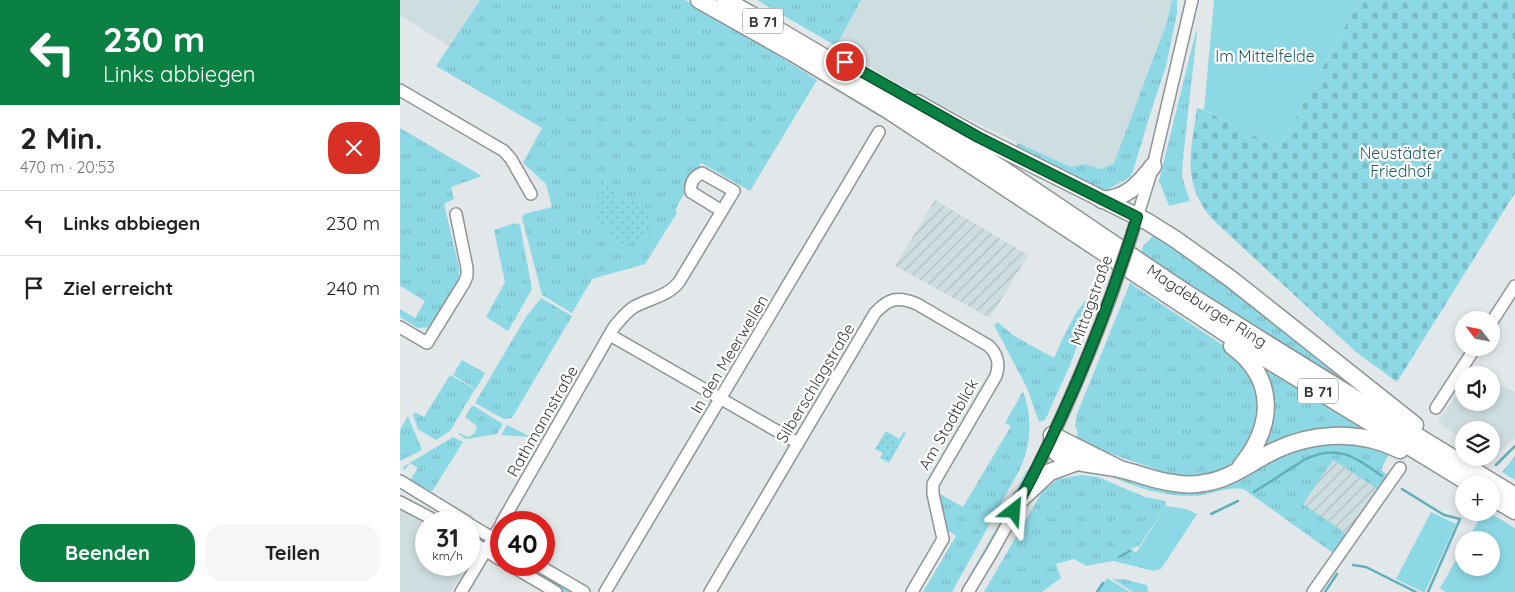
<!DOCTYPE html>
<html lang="de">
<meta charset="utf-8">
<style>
:root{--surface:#fff;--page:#f6f6f6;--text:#222;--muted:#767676;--line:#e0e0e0;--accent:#0b8043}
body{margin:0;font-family:Quicksand,sans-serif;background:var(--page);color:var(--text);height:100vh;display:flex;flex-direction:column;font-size:19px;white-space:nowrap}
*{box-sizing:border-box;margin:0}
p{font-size:16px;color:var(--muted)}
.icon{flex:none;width:28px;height:28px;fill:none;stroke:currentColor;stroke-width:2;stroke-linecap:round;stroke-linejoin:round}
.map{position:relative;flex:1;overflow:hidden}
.details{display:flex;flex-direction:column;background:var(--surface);width:400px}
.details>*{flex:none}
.banner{background:#0b8043;color:#fff;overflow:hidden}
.needle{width:32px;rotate:302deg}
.tools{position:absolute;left:1055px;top:311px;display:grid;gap:10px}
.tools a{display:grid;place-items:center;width:45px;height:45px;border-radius:50%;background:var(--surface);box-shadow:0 2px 8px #0003;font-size:25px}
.speed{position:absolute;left:15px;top:511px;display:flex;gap:10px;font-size:25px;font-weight:700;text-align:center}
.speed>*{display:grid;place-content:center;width:65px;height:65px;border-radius:50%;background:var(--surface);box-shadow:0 2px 8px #0003;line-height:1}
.speed small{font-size:12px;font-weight:400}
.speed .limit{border:8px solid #d22;background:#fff;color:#111}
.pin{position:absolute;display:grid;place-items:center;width:42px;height:42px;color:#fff;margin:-21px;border:2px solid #fff;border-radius:50%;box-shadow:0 1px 5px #0007}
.me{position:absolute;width:55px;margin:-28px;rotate:28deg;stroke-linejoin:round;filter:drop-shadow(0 0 4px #0008)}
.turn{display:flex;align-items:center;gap:18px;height:105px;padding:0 20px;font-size:22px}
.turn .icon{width:65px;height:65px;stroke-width:2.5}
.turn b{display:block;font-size:35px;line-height:42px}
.round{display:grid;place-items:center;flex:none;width:52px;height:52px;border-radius:20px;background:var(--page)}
.head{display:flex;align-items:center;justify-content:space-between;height:85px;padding:0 20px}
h1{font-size:30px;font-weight:800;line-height:38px}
.cta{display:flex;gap:10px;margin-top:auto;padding:10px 20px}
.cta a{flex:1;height:58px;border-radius:20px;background:var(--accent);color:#fff;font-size:20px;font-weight:800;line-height:58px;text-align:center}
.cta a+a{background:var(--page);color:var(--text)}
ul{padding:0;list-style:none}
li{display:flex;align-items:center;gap:15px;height:65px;padding:0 20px;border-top:1px solid var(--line)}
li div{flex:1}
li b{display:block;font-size:19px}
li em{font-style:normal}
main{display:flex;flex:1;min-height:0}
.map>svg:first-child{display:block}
.built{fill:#cedde0}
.industrial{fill:url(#industrial-furrows)}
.grass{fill:url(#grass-tufts)}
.cemetery{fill:url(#cemetery-stones)}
.park{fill:url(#park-dots)}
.garden{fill:#8dd8e5}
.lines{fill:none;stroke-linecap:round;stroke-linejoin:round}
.stream{stroke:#62afbc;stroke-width:2.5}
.minor-casing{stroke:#8e9394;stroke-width:14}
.highway-casing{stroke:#8e9394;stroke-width:19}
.minor{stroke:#fff;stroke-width:11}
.highway{stroke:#fff;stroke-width:16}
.minor-bridge-casing{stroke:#8e9394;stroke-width:14;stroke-linecap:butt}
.minor-bridge{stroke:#fff;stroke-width:11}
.route-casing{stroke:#07532c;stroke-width:12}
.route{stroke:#0b8043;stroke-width:9}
.labels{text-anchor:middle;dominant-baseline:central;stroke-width:4.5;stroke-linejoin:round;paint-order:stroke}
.shield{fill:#fff;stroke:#727474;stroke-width:1}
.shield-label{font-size:15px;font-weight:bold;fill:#363839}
.park-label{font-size:16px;fill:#1b5c65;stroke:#fff}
.street-label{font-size:16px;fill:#363839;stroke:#fff}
</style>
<main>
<section class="details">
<div class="banner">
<div class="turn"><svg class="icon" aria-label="left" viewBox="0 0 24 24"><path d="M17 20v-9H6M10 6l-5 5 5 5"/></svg><div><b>230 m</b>Links abbiegen</div></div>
</div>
<div class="head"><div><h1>2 Min.</h1><p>470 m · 20:53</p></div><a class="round" style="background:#d93025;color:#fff"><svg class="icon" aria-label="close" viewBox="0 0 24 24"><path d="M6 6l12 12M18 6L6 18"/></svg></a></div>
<ul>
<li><svg class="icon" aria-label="left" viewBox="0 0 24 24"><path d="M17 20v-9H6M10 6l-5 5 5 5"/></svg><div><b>Links abbiegen</b></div><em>230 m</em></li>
<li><svg class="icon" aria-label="arrive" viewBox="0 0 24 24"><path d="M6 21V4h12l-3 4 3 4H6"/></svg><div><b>Ziel erreicht</b></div><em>240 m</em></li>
</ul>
<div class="cta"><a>Beenden</a><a>Teilen</a></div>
</section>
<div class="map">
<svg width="1115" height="592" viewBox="0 0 1115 592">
<defs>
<pattern id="industrial-furrows" width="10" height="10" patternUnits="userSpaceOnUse" patternTransform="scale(1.25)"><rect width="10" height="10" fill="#cedde0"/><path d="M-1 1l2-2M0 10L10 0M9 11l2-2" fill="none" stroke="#b2bec1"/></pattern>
<pattern id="grass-tufts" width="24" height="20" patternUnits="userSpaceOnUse" patternTransform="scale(1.25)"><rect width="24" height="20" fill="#8dd8e5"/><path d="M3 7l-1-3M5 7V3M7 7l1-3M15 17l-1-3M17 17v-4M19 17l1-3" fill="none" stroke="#7abac5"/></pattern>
<pattern id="cemetery-stones" width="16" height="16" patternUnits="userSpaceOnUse" patternTransform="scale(1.25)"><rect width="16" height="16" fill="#8dd8e5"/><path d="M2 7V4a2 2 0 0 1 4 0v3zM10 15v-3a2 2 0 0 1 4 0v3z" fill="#7abac5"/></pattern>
<pattern id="park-dots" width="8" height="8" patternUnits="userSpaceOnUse" patternTransform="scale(1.25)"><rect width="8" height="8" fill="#8dd8e5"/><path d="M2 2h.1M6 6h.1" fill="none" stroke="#7abac5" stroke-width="1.8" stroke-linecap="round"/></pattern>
</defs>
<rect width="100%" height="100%" fill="#e2e8e9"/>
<g class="built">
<polygon points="0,0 80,0 49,46 0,15"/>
<polygon points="461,0 772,0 768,22 714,163 701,169 685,164 671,167 618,143 496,83 436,46"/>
<polygon points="1091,382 1115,392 1115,438 1099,452 1091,456 1091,430 1064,430 1064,440 1038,422 1064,384 1064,402 1091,402"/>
<polygon points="0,510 26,525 26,565 67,565 51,592 0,592"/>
</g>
<g class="industrial">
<polygon points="535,200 628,255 590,318 495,266"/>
<polygon points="933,459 979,490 947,534 902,504"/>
</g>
<g class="grass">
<polygon points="80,0 285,0 338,30 417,80 350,191 301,163 275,210 277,213 245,264 192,279 172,313 142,295 122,218 124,214 152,207 146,184 123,163 142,128 36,66"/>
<polygon points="357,0 461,0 436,46"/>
<polygon points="772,0 777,0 777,13 766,66 753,105 733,171 730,177 707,190 693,188 616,147 618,143 671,167 685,164 701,169 714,163 767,22"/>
<polygon points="796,31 797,32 783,158 782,177 790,201 769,206 759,181"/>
<polygon points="0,128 82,176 51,187 54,199 44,204 59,267 59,279 30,327 18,328 0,317 0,309 15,318 25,301 0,286"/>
<polygon points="115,223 120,225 132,289 108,331 86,317 105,282 94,230"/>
<polygon points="755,234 794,260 1002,421 889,352 741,254 743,246"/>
<polygon points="730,283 833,352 856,383 861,420 835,464 815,475 785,478 769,474 674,441 678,433 675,425 677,414"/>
<path d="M699,290L670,365L647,416L645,420L639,422L627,388L594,325L598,322L614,336L654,358C663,339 679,298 699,290Z"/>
<polygon points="141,298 172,316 112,418 104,419 75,403 126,317"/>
<polygon points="846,352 988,440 964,434 852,459 868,429"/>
<polygon points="62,360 85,373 76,389 53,375"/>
<polygon points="50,375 75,389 50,431 36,440 18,429 13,415 15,412 24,417"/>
<path d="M623,391C633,417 631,444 620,469L552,592H523L556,536L548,530L538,493L563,507L611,426L605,423Z"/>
<polygon points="74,406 103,424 97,434 66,439 58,434 59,433 68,437 75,433 77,426 65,417 71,407"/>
<polygon points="8,416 22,450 0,461 0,430"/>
<polygon points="107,425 131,437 101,435"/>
<polygon points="53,437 63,442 33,490 31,491 10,480 18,468 10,463 5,470 2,468 8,464"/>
<path d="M952,442L990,452L981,470L990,477L979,490L933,460L903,504L947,534L933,553L845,490C829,484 808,497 789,496C754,496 725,482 693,469L776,489L913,445Z"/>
<polygon points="1115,456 1115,480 1102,472"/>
<polygon points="628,470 605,517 562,592 560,592 599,524 626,471"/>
<polygon points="682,475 698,477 745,497 766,501 766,506 739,546 731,549 761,569 754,571 713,561 686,566 674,559 656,564 661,578 642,592 584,592 642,492 658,479"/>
<polygon points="114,565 131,565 177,592 160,592"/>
<polygon points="712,579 723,579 747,585 748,592 733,592"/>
</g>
<path class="cemetery" d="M959,0H1115V193L997,382L956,352L812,219C781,181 791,153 797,108L804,110L879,148Z"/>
<g class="park">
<path d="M200,178L210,185L213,184L216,194L214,195L213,205C223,200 233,197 242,205C275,230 217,269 208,224H197V198Z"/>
<polygon points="486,431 499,439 504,432 506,433 489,463 480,458 483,453 475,449"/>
</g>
<g class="garden">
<polygon points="814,0 959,0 879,148 804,110"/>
<polygon points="766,506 786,509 797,514 761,569 736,553"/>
<polygon points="1031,512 1056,524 1025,592 1023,592 996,579"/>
<polygon points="1083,513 1090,513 1115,528 1115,592 1046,592 1040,588 1064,546 1064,568 1091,568 1091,540 1067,540"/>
<polygon points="707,578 730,592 698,592"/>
</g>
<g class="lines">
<g class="stream">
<polyline points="1096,465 1115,446"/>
<polyline points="1002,489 1044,515 1060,519 1028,592"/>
<path d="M854,492L904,460C937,443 955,457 982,476"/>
<polyline points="811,514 838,501"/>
<polyline points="719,557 730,551"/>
<polyline points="953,565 966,567 1016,592"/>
<polyline points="697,592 703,583"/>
<polyline points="925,592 937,574"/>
</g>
<g class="minor-casing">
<g id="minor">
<polyline points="0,90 104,151 111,159 131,194"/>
<polyline points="731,237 753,166 792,0"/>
<polyline points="1091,323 1115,286"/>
<polyline points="0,327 27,343 64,283 67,276 67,268 56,214"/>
<polyline points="210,335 398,443"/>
<polyline points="1036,408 1075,348"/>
<polyline points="0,481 67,522"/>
<polyline points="0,502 38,522"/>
<path d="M102,522L214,327C220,320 226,312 234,307C250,298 267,297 279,282L334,191L302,173C293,177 290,183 291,192L322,211"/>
<polyline points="69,524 101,543"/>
<polyline points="69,540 101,560"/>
<polyline points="110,565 156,592"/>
<polyline points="138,565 184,592"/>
<polyline points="61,592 101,525"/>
<polyline points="205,592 479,132"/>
<path d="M310,592L475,313C489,298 498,296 517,304L589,346C598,355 600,364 596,376L533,484V494L543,539L512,592"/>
<path d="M568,592C626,499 673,399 711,296"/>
<polyline points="913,592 1000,468"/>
</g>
</g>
<g class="highway-casing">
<g id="highway">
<polyline points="299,0 393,53 491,112 845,346 1072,485"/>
<path id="s1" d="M325,0C417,51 506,106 593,163C659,206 723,251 788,294C896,363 1006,429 1115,496"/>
<polyline points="517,103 578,137 748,222 775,239 831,279 1015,425"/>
<path d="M702,200C726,198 739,185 753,166"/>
<path d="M832,346C877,379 874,426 841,466"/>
<path d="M720,469L652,435C652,441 652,448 657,453C669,464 703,465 719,469C738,473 755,481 774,483C784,485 795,485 804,483C827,480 846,466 866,455C908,432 957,429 1000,450"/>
<polyline points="1091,497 1115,511"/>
<polyline points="621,499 650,472 680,461"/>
</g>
</g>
<use href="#minor" class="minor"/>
<use href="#highway" class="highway"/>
<g class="minor-bridge-casing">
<polyline id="minor-bridge" points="711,296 731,237"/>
</g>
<use href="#minor-bridge" class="minor-bridge"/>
</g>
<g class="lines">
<g class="route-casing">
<path id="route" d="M445,62L578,137L737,217C706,318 665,418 614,511"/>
</g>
<use href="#route" class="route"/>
</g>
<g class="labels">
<g class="shield">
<rect x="343" y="8.5" width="40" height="25" rx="4"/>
<rect x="898" y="378.5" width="40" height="25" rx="4"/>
</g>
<g class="shield-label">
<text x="363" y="21">B 71</text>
<text x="918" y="391">B 71</text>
</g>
<g class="park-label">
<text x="865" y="56">Im Mittelfelde</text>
<text x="1001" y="153">Neustädter<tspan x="1001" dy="18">Friedhof</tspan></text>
</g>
<g class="street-label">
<text transform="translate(691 300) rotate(-70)">Mittagstraße</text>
<text stroke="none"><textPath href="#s1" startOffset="571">Magdeburger Ring</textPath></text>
<text transform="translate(329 354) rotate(-59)">In den Meerwellen</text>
<text transform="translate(415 383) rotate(-59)">Silberschlagstraße</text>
<text transform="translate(142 421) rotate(-60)">Rathmannstraße</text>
<text transform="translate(548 424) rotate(-60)">Am Stadtblick</text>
</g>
</g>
</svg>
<div class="tools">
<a><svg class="needle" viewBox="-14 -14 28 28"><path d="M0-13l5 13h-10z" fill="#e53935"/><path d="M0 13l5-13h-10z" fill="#767676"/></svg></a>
<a><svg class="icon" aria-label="sound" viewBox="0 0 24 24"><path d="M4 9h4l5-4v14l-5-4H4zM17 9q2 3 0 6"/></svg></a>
<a><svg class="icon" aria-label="layers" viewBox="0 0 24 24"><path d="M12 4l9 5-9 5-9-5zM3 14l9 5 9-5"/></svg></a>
<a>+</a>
<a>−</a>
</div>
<div class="speed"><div>31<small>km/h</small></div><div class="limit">40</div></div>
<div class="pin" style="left:445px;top:62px;background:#d93025"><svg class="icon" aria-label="arrive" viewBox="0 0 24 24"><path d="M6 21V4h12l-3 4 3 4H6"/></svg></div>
<svg class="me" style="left:614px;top:511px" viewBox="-20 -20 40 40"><path d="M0-17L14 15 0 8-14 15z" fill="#0b8043" stroke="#fff" stroke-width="4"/></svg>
</div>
</main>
